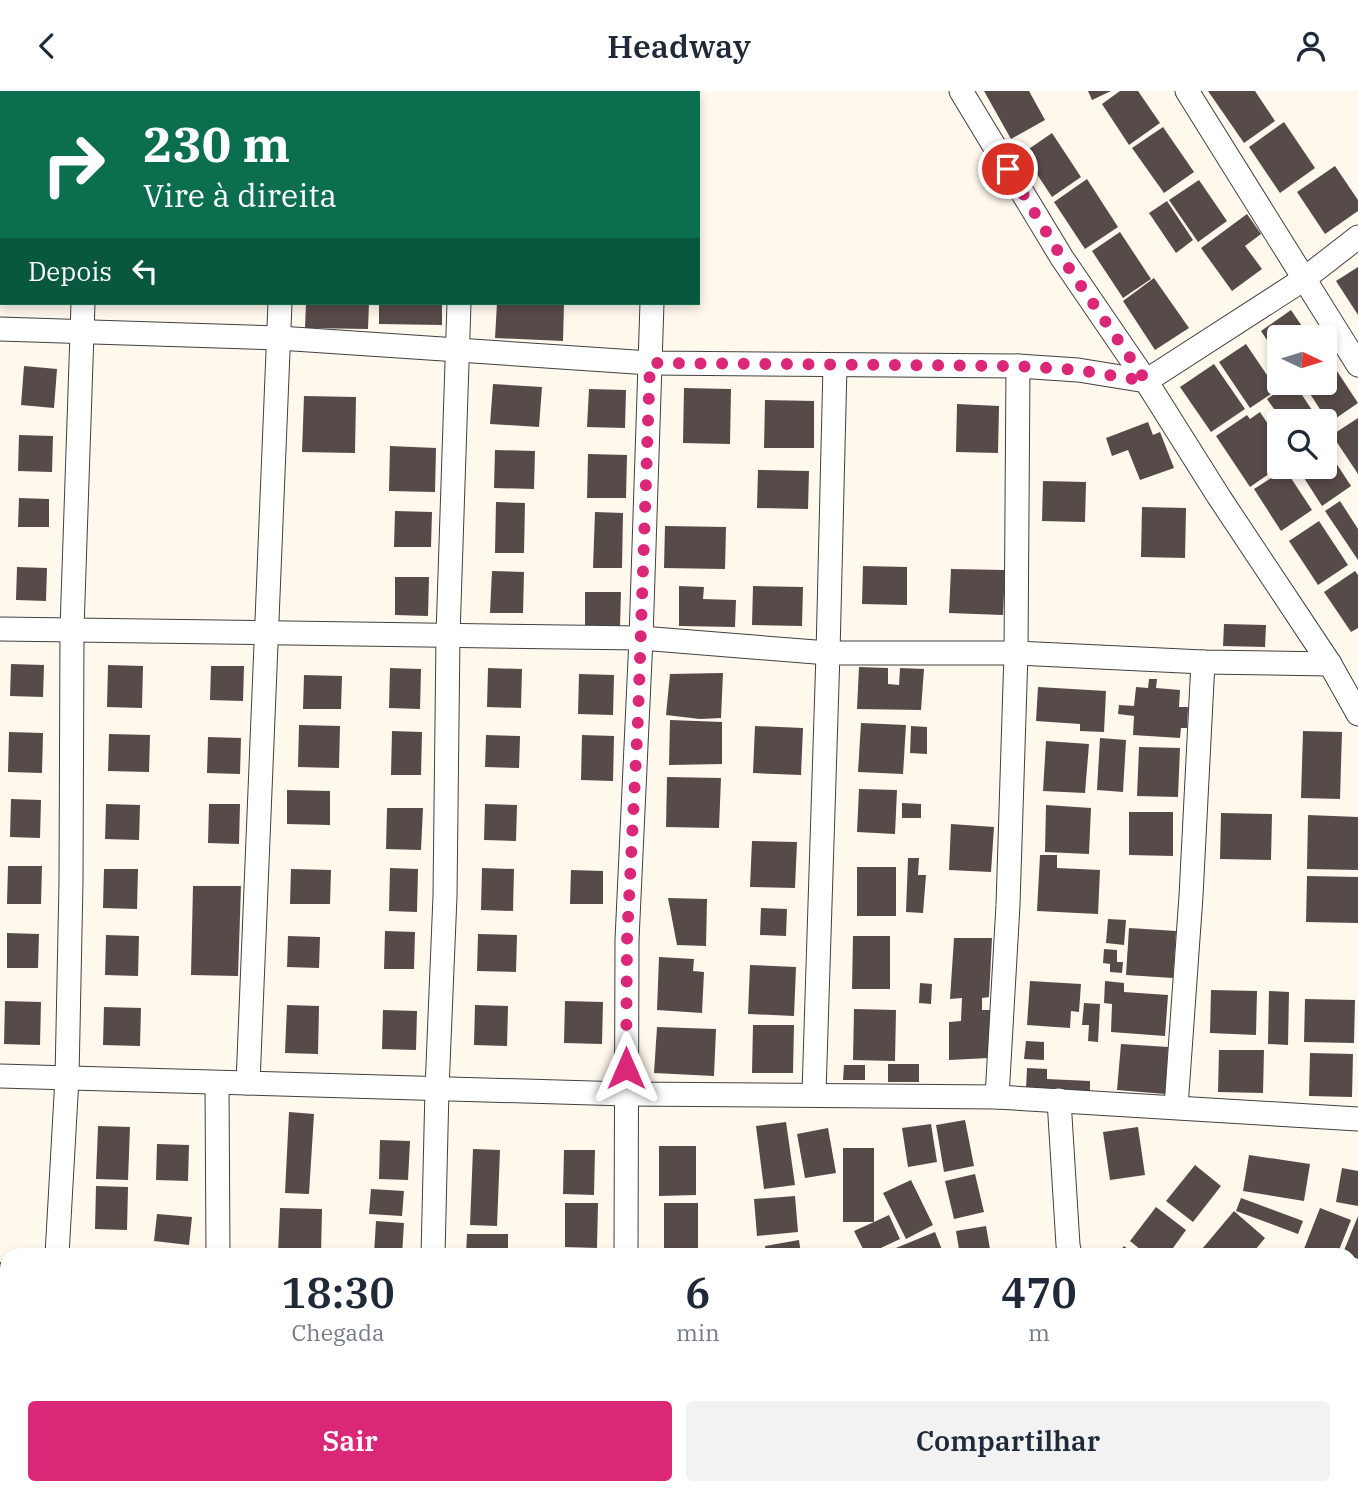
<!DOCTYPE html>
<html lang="pt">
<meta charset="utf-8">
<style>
:root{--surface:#fff;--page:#f2f2f3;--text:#1f2937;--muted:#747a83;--accent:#db2777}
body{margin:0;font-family:"IBM Plex Serif",serif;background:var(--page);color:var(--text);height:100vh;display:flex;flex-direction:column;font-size:26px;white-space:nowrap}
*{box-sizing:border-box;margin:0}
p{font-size:23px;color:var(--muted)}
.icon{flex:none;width:38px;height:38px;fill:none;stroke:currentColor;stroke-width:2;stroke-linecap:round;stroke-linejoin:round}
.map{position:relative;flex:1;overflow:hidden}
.details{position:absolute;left:0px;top:1157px;width:1358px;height:247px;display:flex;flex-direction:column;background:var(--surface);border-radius:21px 21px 0 0;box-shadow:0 4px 10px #0003}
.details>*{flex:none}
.top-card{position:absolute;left:0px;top:0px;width:700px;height:214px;box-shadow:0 4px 10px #0003;background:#0b6e4f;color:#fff;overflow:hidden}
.needle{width:46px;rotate:94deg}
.controls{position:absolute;left:1267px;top:234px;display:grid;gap:14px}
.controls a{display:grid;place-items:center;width:70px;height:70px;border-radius:7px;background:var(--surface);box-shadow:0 4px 10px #0003;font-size:35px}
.pin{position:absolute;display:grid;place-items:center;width:60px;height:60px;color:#fff;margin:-30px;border:4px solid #fff;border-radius:50%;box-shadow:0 2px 7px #0007}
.me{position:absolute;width:77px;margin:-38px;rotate:0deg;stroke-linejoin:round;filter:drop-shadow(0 0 5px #0008)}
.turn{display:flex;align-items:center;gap:24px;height:147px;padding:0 28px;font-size:32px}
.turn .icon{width:91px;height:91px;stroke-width:2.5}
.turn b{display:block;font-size:49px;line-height:60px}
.then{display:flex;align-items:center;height:66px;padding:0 28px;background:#0003;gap:14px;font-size:26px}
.eta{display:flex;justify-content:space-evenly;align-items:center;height:119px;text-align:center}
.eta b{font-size:42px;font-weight:600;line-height:49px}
.primary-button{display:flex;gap:14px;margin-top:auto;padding:14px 28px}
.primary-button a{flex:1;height:80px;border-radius:7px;background:var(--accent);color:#fff;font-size:28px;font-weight:600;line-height:80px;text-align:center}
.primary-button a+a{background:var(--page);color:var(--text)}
header{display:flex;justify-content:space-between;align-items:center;height:91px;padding:0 28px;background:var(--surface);font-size:32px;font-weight:600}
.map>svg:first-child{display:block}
.building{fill:#574b49}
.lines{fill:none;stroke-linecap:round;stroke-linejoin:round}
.minor-casing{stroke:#404040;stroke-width:25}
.minor{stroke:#fff;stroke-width:23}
.route{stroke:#db2777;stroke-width:12;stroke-dasharray:0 21.6}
</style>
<header><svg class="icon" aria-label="back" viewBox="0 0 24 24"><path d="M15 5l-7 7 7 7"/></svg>Headway<svg class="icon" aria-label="person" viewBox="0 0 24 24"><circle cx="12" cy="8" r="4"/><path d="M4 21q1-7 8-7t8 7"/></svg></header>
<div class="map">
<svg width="1358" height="1403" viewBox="0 0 1358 1403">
<rect width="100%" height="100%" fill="#fff8ed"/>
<g class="building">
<polygon points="984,0 1029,0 1045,29 1011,48"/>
<polygon points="1088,0 1111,0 1092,9"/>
<polygon points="1120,0 1138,0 1160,32 1129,54 1102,13"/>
<polygon points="1208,0 1255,0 1275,30 1244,52"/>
<polygon points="1284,31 1315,77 1280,102 1249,56"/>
<polygon points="1163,36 1194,81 1164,102 1132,57"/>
<polygon points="1052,42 1081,86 1052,106 1023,62"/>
<polygon points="1335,75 1358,109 1358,120 1325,143 1297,101"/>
<polygon points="1087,88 1118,136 1085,158 1054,111"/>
<polygon points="1199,89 1227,130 1198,151 1169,109"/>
<polygon points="1167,110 1193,149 1176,162 1149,122"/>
<polygon points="1247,123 1261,143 1245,155 1262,178 1232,200 1201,157"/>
<polygon points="1120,141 1151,188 1123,207 1092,160"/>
<polygon points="1358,176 1358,224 1336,190"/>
<polygon points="1154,187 1189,237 1155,259 1123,210"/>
<polygon points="306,212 369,212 368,238 305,237"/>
<polygon points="379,212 442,212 442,234 379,233"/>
<polygon points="497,212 564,212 563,250 495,247"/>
<polygon points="1291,219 1310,247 1279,247 1279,267 1261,240"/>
<polygon points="1246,253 1277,299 1250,317 1219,271"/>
<polygon points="1329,268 1358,312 1329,332 1303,292 1325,292 1325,270"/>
<polygon points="1214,273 1245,318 1211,341 1180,296"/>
<polygon points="24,275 57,278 54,317 21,314"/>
<polygon points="1290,292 1294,292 1320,331 1283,331 1267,308"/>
<polygon points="493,293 542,296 539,336 490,333"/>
<polygon points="684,297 731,298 730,353 683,352"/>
<polygon points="589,298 626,299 625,337 587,336"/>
<polygon points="304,305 356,306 355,362 302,361"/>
<polygon points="765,309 814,310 814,357 764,357"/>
<polygon points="957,313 999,315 998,362 956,361"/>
<polygon points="1260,321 1279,350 1279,376 1250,396 1216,345 1247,324 1250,328"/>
<polygon points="1358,327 1358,383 1332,344"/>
<polygon points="1148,331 1153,344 1160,341 1174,377 1140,389 1128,359 1112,365 1106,347"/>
<polygon points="19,344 53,345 52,381 18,380"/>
<polygon points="390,355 436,357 435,401 389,400"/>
<polygon points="1325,355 1351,395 1322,415 1297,376 1325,376"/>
<polygon points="495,359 535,360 534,398 494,397"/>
<polygon points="588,363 627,364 626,407 587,407"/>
<polygon points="1285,378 1312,419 1281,440 1254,398"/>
<polygon points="758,379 809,380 808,418 757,417"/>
<polygon points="1043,390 1086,391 1085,431 1042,430"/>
<polygon points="19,407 49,408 49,436 18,436"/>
<polygon points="1340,410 1358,438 1358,469 1325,420"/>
<polygon points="496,411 525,412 524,462 495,462"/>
<polygon points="1142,416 1186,417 1185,467 1141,466"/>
<polygon points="395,420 432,421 431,456 394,456"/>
<polygon points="595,421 623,422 622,477 593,477"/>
<polygon points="1319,430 1348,474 1318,494 1289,450"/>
<polygon points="665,435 726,436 725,478 664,477"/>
<polygon points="863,475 907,476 907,514 862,513"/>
<polygon points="17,476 47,477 46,510 16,509"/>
<polygon points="951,478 1005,479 1003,524 949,522"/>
<polygon points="492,480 524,481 523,522 490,522"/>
<polygon points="1355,480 1358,484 1358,537 1351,541 1324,501"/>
<polygon points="395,486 429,486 428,525 395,524"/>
<polygon points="679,495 704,496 703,508 736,509 735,536 679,535"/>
<polygon points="753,495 803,496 802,535 752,534"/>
<polygon points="585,501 621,501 620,535 585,534"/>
<polygon points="1224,533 1266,534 1265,556 1223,555"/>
<polygon points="11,573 44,574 43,606 10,605"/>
<polygon points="108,574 143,575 142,617 107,616"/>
<polygon points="211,575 244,575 243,610 210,609"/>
<polygon points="859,576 888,577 888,593 899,594 900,577 924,578 921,619 857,618"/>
<polygon points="390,577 421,578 420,618 389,617"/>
<polygon points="488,577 522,578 521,617 487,616"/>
<polygon points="723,582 721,627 700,628 666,624 670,583"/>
<polygon points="579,583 614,584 613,624 578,623"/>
<polygon points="304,584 342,585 341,618 303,618"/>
<polygon points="1149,588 1157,588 1156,597 1180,599 1179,616 1188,616 1187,637 1181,637 1180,647 1133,644 1134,625 1118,623 1119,614 1134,615 1136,596 1148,597"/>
<polygon points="1038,596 1106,600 1104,641 1080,640 1080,633 1036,630"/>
<polygon points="670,629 722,631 722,673 669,674"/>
<polygon points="861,632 906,634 903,683 858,681"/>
<polygon points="299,634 340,635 339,677 298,676"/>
<polygon points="755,635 803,637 801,684 753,682"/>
<polygon points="911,635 927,636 927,663 910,662"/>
<polygon points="392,640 422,641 421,684 391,684"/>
<polygon points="1303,640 1342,641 1340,708 1301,707"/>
<polygon points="9,641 43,642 42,682 8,681"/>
<polygon points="109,643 150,644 149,681 108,680"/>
<polygon points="486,644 520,645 519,677 485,676"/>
<polygon points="582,644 614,645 613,690 581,689"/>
<polygon points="208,646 241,647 240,683 207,682"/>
<polygon points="1100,647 1126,649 1123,701 1097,699"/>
<polygon points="1046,650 1089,653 1085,702 1043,700"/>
<polygon points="1139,656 1180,657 1178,706 1137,705"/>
<polygon points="667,686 721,687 719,737 666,736"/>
<polygon points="859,698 897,699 895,743 857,741"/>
<polygon points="287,699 330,700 330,734 287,733"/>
<polygon points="11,708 41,709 40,747 10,746"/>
<polygon points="902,712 921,713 921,727 902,727"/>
<polygon points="106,713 140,714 139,749 105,748"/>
<polygon points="209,713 240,713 239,753 208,752"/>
<polygon points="485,713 517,714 516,750 484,749"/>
<polygon points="1046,714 1091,717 1089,763 1045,761"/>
<polygon points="387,717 423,717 421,759 386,758"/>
<polygon points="1129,721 1173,721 1173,765 1129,764"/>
<polygon points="1221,722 1272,723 1271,769 1220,768"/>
<polygon points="1308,724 1358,726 1358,779 1307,778"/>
<polygon points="951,733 994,736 991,781 949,779"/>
<polygon points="752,750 797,751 795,797 750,796"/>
<polygon points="1040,764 1057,764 1057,777 1100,779 1098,823 1037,820"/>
<polygon points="908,767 919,767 918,784 926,784 923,822 906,821"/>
<polygon points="8,775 42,775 41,813 7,813"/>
<rect x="857" y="776" width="39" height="49"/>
<polygon points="390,777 418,778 417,821 389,820"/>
<polygon points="482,777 514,778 513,820 481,819"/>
<polygon points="104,778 138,778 137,818 103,817"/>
<polygon points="291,778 331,779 330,813 290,813"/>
<polygon points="571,779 603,780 603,813 570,813"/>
<polygon points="1307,785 1358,786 1358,832 1306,831"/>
<polygon points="193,795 241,795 238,885 191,884"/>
<polygon points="668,807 707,808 706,855 677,854"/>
<polygon points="761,817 787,818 786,845 760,844"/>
<polygon points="1108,828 1126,829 1124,854 1106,852"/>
<polygon points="1129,837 1176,840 1173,887 1126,884"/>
<polygon points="385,840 415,841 414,878 384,878"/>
<polygon points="7,842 39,843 38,877 7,877"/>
<polygon points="478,843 517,844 516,881 477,880"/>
<polygon points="106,844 139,845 138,885 105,884"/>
<polygon points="288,845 320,846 319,877 287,876"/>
<polygon points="853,845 890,845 890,898 852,898"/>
<polygon points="954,847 992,847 989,906 982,907 982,919 992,919 989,967 949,969 949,931 961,930 962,907 950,908"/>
<polygon points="1104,858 1117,859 1117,871 1123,871 1122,882 1110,881 1110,873 1103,872"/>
<polygon points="659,866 694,868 693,880 704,881 702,922 657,919"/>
<polygon points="750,874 796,876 794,925 748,923"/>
<polygon points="1030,890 1081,893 1079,921 1071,920 1070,937 1027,934"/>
<polygon points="1105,890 1124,892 1124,901 1168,904 1165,945 1111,941 1112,913 1104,912"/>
<polygon points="920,892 932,893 931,913 919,912"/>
<polygon points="1211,899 1257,900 1256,944 1210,942"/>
<polygon points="1269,900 1289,901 1288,954 1268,953"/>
<polygon points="1305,908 1355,909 1354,952 1304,951"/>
<polygon points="5,910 41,911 40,954 4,953"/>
<polygon points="565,910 603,911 602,953 564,952"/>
<polygon points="1084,912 1100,913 1098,951 1088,950 1089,934 1082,934"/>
<polygon points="287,914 319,915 318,963 285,962"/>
<polygon points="475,914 508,915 507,955 474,954"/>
<polygon points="104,916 141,917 140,955 103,954"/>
<polygon points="854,918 896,919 895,970 853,969"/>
<polygon points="383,919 417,920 416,959 382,958"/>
<polygon points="753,934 794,934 793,982 752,982"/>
<polygon points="657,936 716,938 714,985 654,982"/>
<polygon points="1026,950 1044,951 1044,969 1024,968"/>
<polygon points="1121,953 1168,956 1165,1003 1117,999"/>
<polygon points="1219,959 1264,959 1263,1002 1218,1001"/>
<polygon points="1310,962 1353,963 1352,1006 1309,1005"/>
<rect x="888" y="973" width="31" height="18"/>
<polygon points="844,974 865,974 865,989 843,989"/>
<polygon points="1027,977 1047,978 1047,988 1090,990 1090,1002 1026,998"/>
<polygon points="289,1021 314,1023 309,1103 285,1102"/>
<polygon points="965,1029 974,1075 944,1081 936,1034"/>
<polygon points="786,1031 795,1094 764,1098 756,1035"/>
<polygon points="931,1033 937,1071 908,1076 902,1037"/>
<polygon points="98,1035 130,1036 128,1089 96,1088"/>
<polygon points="1138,1036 1145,1084 1110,1089 1103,1041"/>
<polygon points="828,1037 836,1082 805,1087 797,1043"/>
<polygon points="380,1049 410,1050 408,1089 379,1088"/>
<polygon points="157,1053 189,1054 188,1090 156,1089"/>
<polygon points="659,1055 696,1055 696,1104 659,1105"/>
<polygon points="843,1057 874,1057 874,1131 889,1124 900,1148 866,1164 854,1140 874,1131 843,1131"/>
<polygon points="473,1058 500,1059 497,1135 470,1134"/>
<polygon points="564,1059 595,1059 594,1104 563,1103"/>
<polygon points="1249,1064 1310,1073 1304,1110 1243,1100"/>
<polygon points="1195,1074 1221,1095 1193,1131 1166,1110"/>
<polygon points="1342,1077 1358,1080 1358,1115 1336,1111"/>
<polygon points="975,1083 984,1121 954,1128 945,1090"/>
<polygon points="911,1089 933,1134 906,1148 883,1102"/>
<polygon points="96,1095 128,1096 127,1139 95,1138"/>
<polygon points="371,1098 404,1100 402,1125 369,1123"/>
<polygon points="795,1105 798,1141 757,1145 754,1108"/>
<polygon points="1241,1107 1303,1130 1298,1143 1236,1120"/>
<polygon points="565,1112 598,1112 597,1157 565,1156"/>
<rect x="664" y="1112" width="34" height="49"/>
<polygon points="1156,1116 1186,1139 1168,1164 1147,1164 1130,1150"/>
<polygon points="280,1117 322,1118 321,1164 278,1164"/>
<polygon points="1320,1117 1351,1129 1337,1164 1319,1164 1304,1158"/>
<polygon points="1234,1120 1265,1147 1251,1164 1197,1164"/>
<polygon points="157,1123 192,1126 189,1154 154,1150"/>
<polygon points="1358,1125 1358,1168 1343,1162"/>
<polygon points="376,1130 404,1132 402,1164 374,1164"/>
<polygon points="986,1135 991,1164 960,1164 956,1140"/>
<polygon points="935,1141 944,1164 888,1164 886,1161"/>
<polygon points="467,1143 508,1143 508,1164 466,1164"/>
<polygon points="799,1149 801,1164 766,1164 765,1155"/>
<polygon points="1124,1155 1135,1164 1117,1164"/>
<rect x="0" y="1171" width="7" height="44"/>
<polygon points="1351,1267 1358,1269 1358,1303 1351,1301"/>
<polygon points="0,1285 7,1286 7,1341 0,1340"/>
<polygon points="0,1388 7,1388 7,1396 17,1396 16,1403 0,1403"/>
<polygon points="458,1396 492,1396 493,1403 458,1403"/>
<polygon points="550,1396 581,1396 584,1403 553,1403"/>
<polygon points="677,1396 712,1396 714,1403 680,1403"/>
<polygon points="899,1396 926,1396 928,1403 892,1403 891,1399"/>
<polygon points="952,1396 962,1396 964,1403 940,1403 939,1401"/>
<polygon points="1119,1396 1142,1396 1143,1403 1120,1403"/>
<polygon points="1181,1396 1207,1396 1209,1403 1173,1403 1172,1400"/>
<polygon points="1251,1396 1283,1396 1288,1403 1243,1403"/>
<polygon points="1309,1396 1328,1396 1321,1403 1315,1403"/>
<polygon points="1116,1397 1117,1403 1084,1403 1084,1401"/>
</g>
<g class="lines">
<g class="minor-casing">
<g id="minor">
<polyline points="961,0 1062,167 1146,290 1219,406 1330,573 1358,623"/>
<polyline points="1187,0 1358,274"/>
<polyline points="90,2 91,0"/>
<polyline points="284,2 284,0"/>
<polyline points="468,2 468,0"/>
<polyline points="659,2 659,0"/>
<polyline points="0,238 279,247 650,272 1018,275 1078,279 1146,290 1304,188 1358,146"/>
<polyline points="0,538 641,547 828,562 1016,562 1203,571 1330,573"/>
<polyline points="0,985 626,1003 997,1006 1358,1028"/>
<polyline points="217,992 218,1164"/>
<polyline points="248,992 280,212"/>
<polyline points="814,1002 828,562 835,275"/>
<polyline points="997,1006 1008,814 1016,562 1018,275"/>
<polyline points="1059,1009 1068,1154 1070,1164"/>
<polyline points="1176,1016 1191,805 1203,571"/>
<polyline points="57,1164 67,987 71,791 72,538 83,212"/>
<polyline points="433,1164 437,998 445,805 448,544 459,212"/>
<polyline points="626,1164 627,849 641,547 652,212"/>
<polyline points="44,1403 44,1396"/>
<polyline points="198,1403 200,1396"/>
<polyline points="428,1403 428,1396"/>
<polyline points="616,1403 622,1396"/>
<polyline points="1073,1403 1073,1396"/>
</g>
</g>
<use href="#minor" class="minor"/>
</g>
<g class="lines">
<polyline class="route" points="626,977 627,849 638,627 650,272 1018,275 1078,279 1146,290 1062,167 1008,78"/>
</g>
</svg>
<div class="controls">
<a><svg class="needle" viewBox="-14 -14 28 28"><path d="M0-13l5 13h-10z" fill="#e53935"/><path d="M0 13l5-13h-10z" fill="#747a83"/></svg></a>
<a><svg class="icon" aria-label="search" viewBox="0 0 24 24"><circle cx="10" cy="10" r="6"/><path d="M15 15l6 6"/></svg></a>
</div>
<div class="pin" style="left:1008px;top:78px;background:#d93025"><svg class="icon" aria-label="arrive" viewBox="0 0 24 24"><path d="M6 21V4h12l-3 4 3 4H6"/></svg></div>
<svg class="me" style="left:626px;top:977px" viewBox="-20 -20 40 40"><path d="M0-17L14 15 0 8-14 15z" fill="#db2777" stroke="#fff" stroke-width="4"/></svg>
<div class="top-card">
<div class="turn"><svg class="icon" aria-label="right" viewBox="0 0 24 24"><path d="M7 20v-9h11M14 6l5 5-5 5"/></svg><div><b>230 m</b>Vire à direita</div></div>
<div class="then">Depois<svg class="icon" aria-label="left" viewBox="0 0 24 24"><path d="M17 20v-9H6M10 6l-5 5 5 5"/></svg></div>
</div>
<section class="details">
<div class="eta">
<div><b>18:30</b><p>Chegada</p></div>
<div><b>6</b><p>min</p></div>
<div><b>470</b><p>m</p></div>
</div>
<div class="primary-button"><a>Sair</a><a>Compartilhar</a></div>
</section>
</div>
